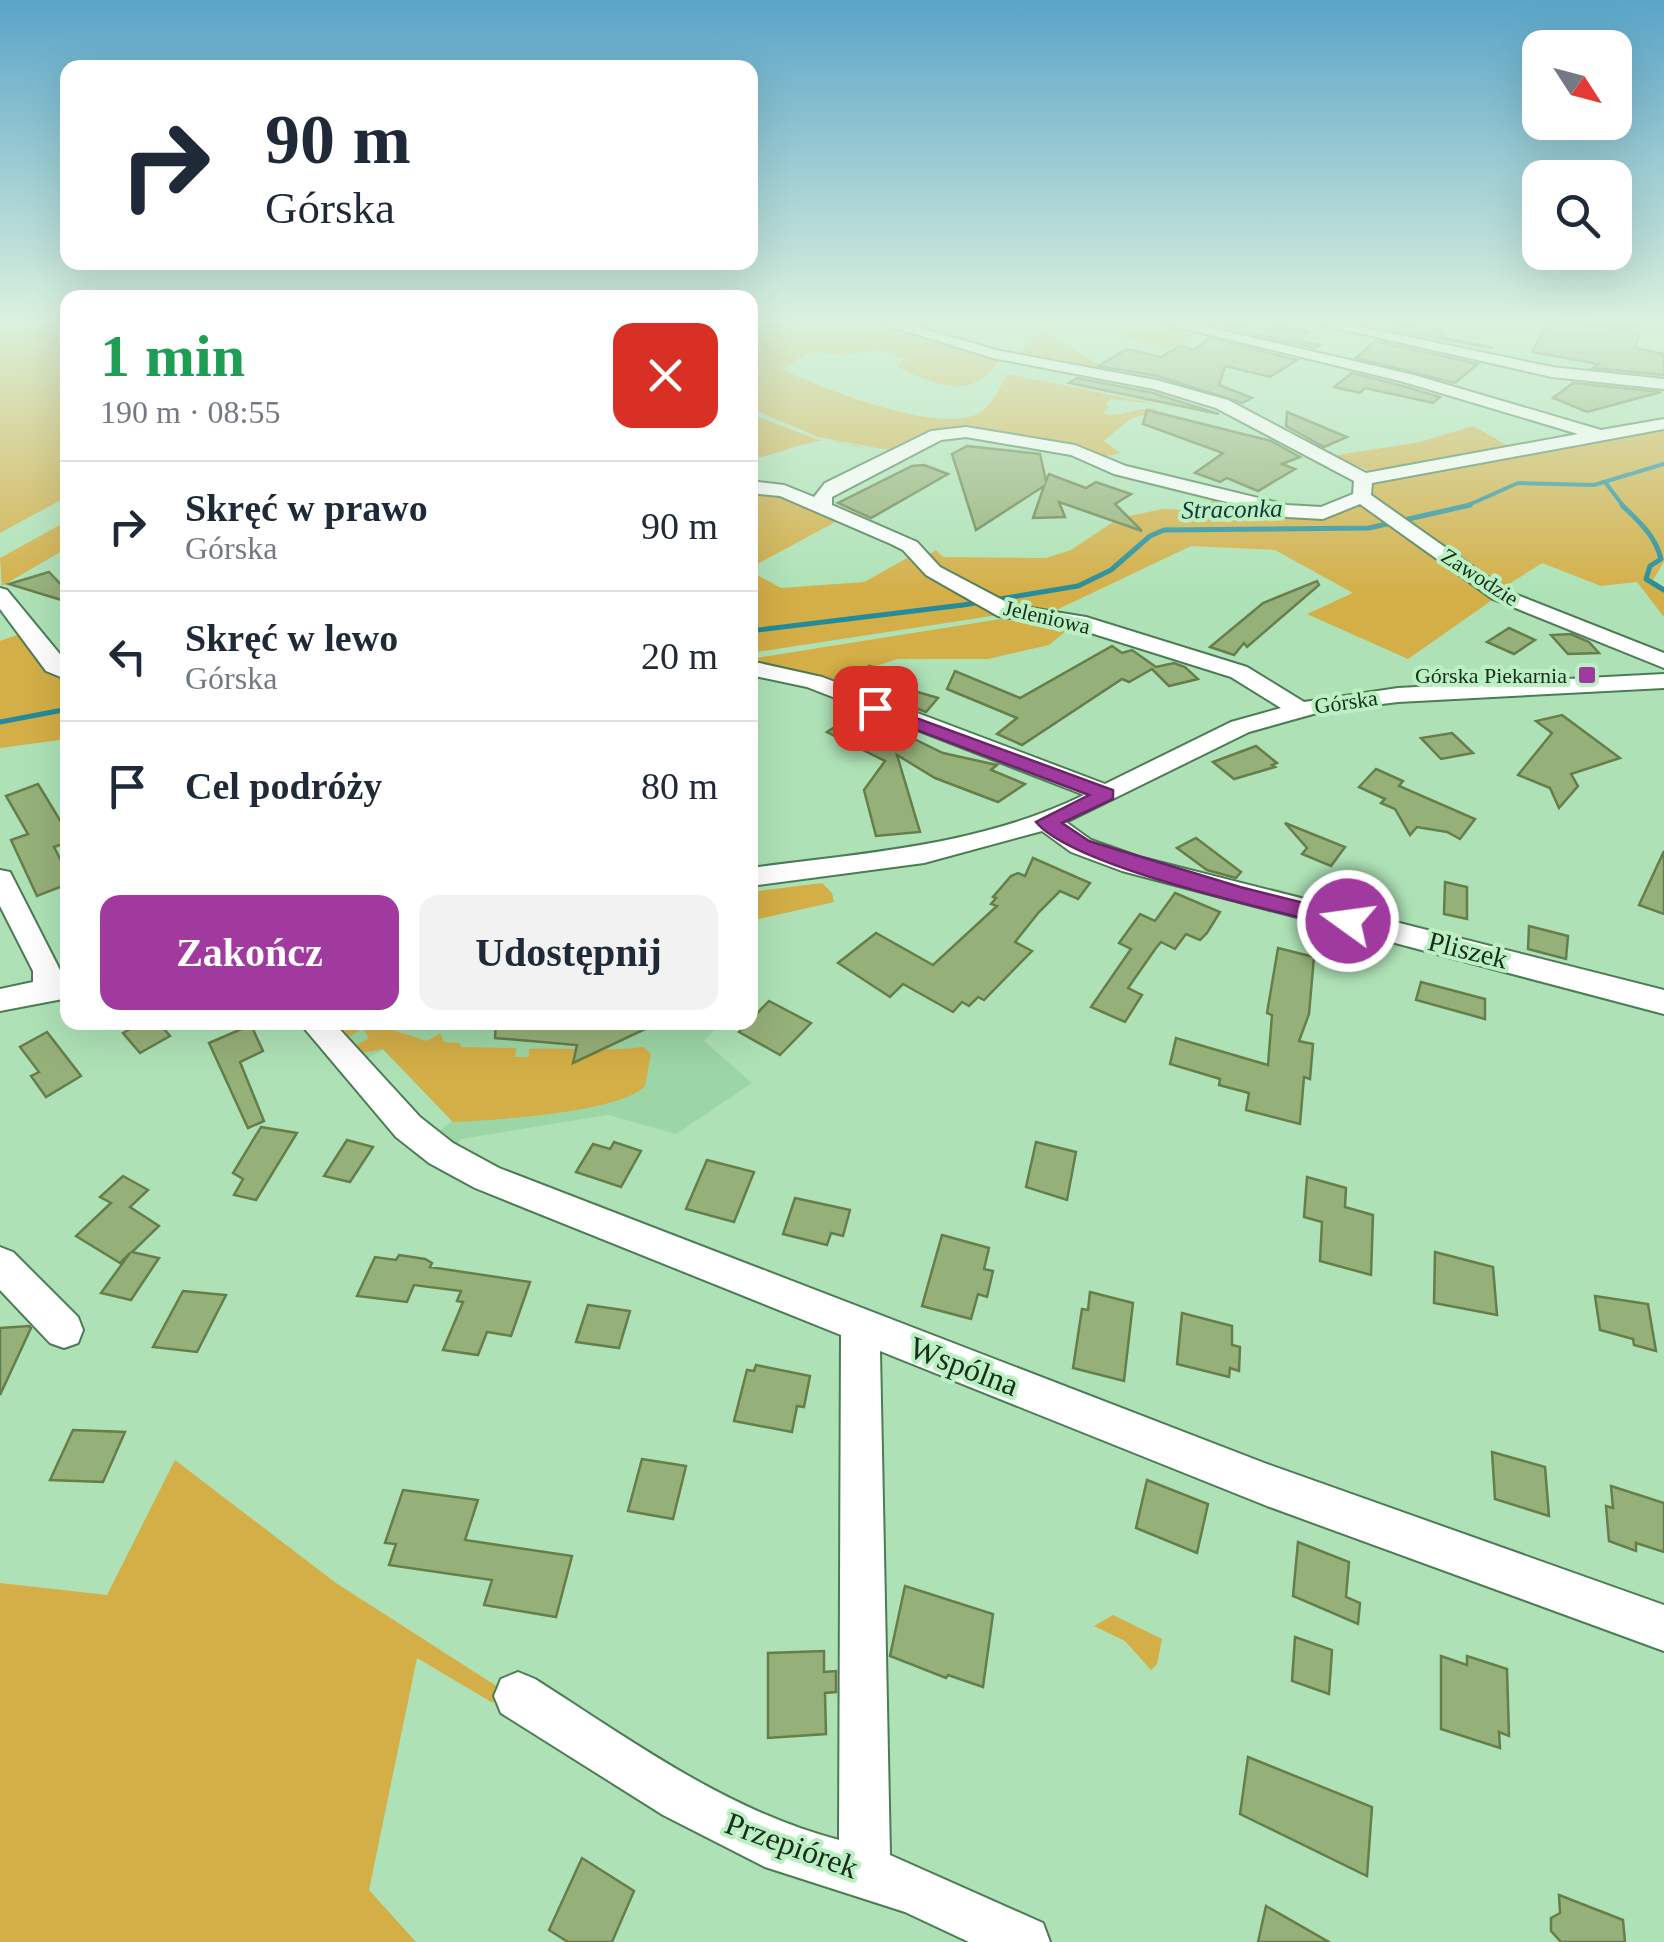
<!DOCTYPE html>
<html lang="pl">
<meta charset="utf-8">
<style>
:root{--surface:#fff;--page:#f2f2f3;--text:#1f2937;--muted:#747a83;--line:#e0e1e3;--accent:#a03a9e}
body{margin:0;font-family:"Times New Roman",serif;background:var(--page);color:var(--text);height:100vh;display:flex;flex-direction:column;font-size:38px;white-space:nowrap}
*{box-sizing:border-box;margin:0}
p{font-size:32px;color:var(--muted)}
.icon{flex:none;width:55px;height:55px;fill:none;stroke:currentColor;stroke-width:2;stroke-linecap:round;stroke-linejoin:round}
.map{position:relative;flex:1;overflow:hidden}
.details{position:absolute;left:60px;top:290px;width:698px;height:740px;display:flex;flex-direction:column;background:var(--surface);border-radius:20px;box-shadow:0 10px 40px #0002}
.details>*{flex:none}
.guide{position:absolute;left:60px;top:60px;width:698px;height:210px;border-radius:20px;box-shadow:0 10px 40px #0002;background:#fff;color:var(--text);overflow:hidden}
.needle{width:65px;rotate:126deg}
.controls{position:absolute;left:1522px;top:30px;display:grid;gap:20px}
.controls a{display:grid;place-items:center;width:110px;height:110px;border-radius:20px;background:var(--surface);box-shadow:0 10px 40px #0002;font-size:50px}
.pin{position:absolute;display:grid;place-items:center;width:85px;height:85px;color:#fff;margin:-42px;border-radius:20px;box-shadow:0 5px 15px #0006}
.me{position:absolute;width:110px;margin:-55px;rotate:284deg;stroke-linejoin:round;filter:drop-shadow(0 0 8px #0008)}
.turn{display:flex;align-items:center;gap:35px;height:210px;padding:0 40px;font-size:45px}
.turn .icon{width:130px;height:130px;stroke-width:2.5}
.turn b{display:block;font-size:70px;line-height:85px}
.round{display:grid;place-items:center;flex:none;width:105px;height:105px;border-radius:20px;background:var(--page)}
.summary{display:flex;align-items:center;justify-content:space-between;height:170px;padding:0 40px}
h1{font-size:60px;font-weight:800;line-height:75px;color:#1e9e55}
.button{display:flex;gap:20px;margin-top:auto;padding:20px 40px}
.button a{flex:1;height:115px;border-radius:20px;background:var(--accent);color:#fff;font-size:40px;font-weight:800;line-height:115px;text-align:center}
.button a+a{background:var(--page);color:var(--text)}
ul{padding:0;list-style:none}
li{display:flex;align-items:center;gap:30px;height:130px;padding:0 40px;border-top:2px solid var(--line)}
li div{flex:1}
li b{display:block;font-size:38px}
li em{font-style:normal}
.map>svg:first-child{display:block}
.built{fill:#9dd6a6}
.green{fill:#d4ae46}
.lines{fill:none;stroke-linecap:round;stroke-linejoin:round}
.stream-far1{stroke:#238b99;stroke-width:4}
.stream{stroke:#238b99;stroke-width:5}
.building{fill:#96b079;stroke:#667e4a;stroke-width:2.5}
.minor-casing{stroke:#4c7c54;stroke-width:4}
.minor{fill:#fff;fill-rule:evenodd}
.route{fill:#a03a9e;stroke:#682667;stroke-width:2.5}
.poi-dot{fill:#a03a9e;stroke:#bbf0c3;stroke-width:4}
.labels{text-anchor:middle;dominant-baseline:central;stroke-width:8;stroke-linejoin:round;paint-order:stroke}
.far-street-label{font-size:22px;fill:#182d1c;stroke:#bbf0c3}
.far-poi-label{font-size:22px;fill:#182d1c;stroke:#bbf0c3;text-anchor:end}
.far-water-label{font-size:25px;font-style:italic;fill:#18363a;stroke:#bbf0c3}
.street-label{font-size:28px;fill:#182d1c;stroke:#bbf0c3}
.near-street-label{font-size:32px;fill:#182d1c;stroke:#bbf0c3}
</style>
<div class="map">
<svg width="1664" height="1942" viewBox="0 0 1664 1942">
<rect width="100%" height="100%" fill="#aee2b6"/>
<polygon class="built" points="327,1023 721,1023 704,1041 752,1083 676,1134 608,1115 461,1139 453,1149 434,1135 452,1121 383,1050 362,1061"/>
<g class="green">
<polygon points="0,324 67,324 67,362 64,363 68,366 68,496 0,533"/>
<path d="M750,324H884L1005,360H999C972,403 935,384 897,367L905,360L881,350L842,355L811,352L782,369C820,388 944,437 981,412C992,405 1000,386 1008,374L1156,404L1184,395L1156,404L1111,399L1106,402L1109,408L1103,413C1120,420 1141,404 1159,410L1130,419L1104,441L1120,453L1100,458L975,431L888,450L818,437L750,408Z"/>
<polygon points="1027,324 1062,324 1052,332 1054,337 1108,371 1014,357 1044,330"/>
<polygon points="1138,324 1165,324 1200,332 1169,349 1118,336"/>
<path d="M750,414L819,440L855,445L885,456C864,449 835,437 813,442C790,447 776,455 750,459Z"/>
<polygon points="1473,426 1509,446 1373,472 1332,456 1420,442"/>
<polygon points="1664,426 1664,562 1653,580 1664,587 1664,617 1637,582 1601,586 1542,563 1498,591 1370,493 1370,486 1377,480"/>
<polygon points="767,488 839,520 750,568 750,489"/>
<path d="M1217,495L1271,510L1367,506L1498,596L1408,659L1307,614L1353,593L1275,550L1191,546L1048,614C1002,614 961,582 925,557L936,550L943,557L1046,558L1071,550L1119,518L1163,509L1202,510Z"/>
<polygon points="67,521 67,548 2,586 0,558"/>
<polygon points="886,538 904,546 927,570 998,615 750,653 750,571 781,588 864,582 909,557 902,546"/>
<polygon points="1001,619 1067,630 1049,645 988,659 897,659 826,683 750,664 750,659"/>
<polygon points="23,633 67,676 67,739 0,748 0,641"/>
<polygon points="822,883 832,893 834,902 750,921 750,892"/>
<path d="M352,1023H371L427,1041L440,1033L444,1042L460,1043L461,1047L516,1048L515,1057H529V1049C568,1047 606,1052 644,1047L651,1054L645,1086C620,1113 492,1120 453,1122L383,1049L362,1053L350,1049L369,1038L363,1029L342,1040L334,1031Z"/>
<polygon points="175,1460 336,1583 498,1687 493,1703 417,1658 369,1890 416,1942 0,1942 0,1583 107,1595"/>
<polygon points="1113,1615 1162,1639 1157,1664 1151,1670 1125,1641 1094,1626"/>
</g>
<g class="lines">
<g class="stream-far1">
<polyline points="1605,482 1624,507"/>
<polyline points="1464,507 1518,483 1594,485 1664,464"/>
</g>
<g class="stream">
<path d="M1622,505C1639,522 1655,535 1661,559L1650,566L1646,579L1664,590"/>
<polyline points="750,631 963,605 1078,586 1111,570 1150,536 1164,530 1369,528 1470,505"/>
<polyline points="0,722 68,709"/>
</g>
</g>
<g class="building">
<polygon points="1394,324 1445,332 1440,337 1493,348 1389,329"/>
<polygon points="1548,324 1641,328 1635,348 1664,354 1664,375 1593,368 1598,364 1532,352"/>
<polygon points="1230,325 1269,330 1276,325 1309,332 1298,340 1320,345 1315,348 1226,327"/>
<polygon points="1210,338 1297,360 1270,377 1225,366 1219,385 1252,398 1242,403 1157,376 1098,366 1127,349 1161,357 1180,346 1194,350"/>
<polygon points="1375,341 1478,364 1455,383 1356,358"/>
<polygon points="1352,373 1403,386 1440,397 1433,403 1365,388 1360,393 1334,387"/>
<polygon points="1077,378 1153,393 1219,414 1069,383"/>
<polygon points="1573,383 1661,392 1587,412 1553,398"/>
<polygon points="1147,410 1271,441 1300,457 1282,464 1295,469 1258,491 1227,478 1220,482 1195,473 1223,453 1143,424"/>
<polygon points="1287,412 1347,437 1324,447 1286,426"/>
<polygon points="967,446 1040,454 1046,481 1049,474 1086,488 1096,482 1131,494 1115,504 1142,531 1059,502 1065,517 1033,518 1044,486 976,530 952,454"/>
<polygon points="924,465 948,474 871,518 838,503 912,466"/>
<polygon points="49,572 68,592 68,602 9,584"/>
<polygon points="1317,581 1319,585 1247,647 1244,643 1234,655 1210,647 1263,603"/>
<polygon points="1509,628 1535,640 1514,654 1487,642"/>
<polygon points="1571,634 1589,642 1599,653 1568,654 1551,635"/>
<polygon points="1112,646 1122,653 1132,650 1156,667 1174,663 1185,667 1198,679 1169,686 1152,669 1129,682 1122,679 1022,745 997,734 1017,718 947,689 955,671 1020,698"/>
<polygon points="869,666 887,670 911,690 938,698 926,712 862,688 854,680 866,676"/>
<polygon points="859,711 910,731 906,735 943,753 997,765 991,770 1025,784 998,802 935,778 897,755 920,832 876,836 864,790 885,761 827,732"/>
<polygon points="1562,715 1620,758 1571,774 1578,786 1559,808 1550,788 1518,775 1552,733 1536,721"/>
<polygon points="1452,733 1473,753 1441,759 1421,738"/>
<polygon points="1256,746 1277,763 1272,765 1275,767 1234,779 1213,762"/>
<polygon points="1376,769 1403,781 1399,786 1475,819 1460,839 1447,832 1417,827 1410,835 1395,809 1381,803 1385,799 1359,787"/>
<polygon points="38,784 61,822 68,819 68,842 54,847 68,874 68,884 37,896 11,840 28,834 6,796"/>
<polygon points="1285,823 1345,847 1331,866 1302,854 1307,848"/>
<polygon points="1196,838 1241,872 1236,878 1207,870 1177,848"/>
<polygon points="1664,851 1664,914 1639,905"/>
<polygon points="1033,858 1090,883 1078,899 1060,891 1039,912 1015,942 1032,951 984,1000 978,997 969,1006 962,1002 953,1012 903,984 890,997 838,963 876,933 933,965 997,906 991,904 996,898 993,897 1011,876 1018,873 1025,876"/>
<polygon points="1445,882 1467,887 1467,919 1444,914"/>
<polygon points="1175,893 1220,912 1207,933 1200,940 1186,934 1175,949 1161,942 1156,948 1128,988 1142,995 1125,1022 1091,1007 1131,949 1119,943 1140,914 1155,921"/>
<polygon points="1529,926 1568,936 1566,959 1528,949"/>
<polygon points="1278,948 1314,957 1309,1014 1299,1041 1313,1044 1310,1079 1304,1077 1300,1124 1246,1110 1249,1093 1219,1085 1220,1079 1170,1064 1176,1038 1268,1065 1272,1015 1267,1013"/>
<polygon points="1421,982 1485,999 1485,1019 1416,1000"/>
<polygon points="769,1001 811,1023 780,1055 739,1032"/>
<polygon points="143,1022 158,1022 170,1036 140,1053 123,1033"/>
<polygon points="496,1022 660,1022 573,1063 577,1045 495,1038"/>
<polygon points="251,1025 263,1051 240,1062 264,1121 248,1128 209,1043"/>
<polygon points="47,1032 81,1076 46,1097 31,1076 39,1072 20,1047"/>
<polygon points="261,1127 297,1133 256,1200 234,1195 243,1179 233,1173"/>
<polygon points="347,1140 373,1147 350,1182 324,1176"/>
<polygon points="614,1142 641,1151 621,1187 576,1172 593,1144 610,1149"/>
<polygon points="1036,1142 1076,1152 1067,1200 1026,1187"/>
<polygon points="707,1160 754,1172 734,1222 686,1209"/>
<polygon points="123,1176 148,1190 130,1207 159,1226 132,1252 159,1258 131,1300 101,1293 130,1253 120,1263 76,1236 111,1203 100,1197"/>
<polygon points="1307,1177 1346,1188 1345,1207 1373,1215 1371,1275 1320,1261 1322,1222 1304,1217"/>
<polygon points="795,1198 850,1210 843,1236 831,1233 827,1245 783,1234"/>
<polygon points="942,1235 989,1248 984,1269 993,1271 987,1297 978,1294 971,1319 922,1306"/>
<polygon points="1435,1252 1493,1267 1497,1315 1434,1303"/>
<polygon points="399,1255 425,1259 432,1263 430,1267 530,1282 511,1336 487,1332 478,1355 443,1350 463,1302 457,1301 461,1291 414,1285 407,1302 357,1296 375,1257 396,1260"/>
<polygon points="183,1291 226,1295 197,1352 153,1347"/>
<polygon points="1090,1292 1133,1303 1124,1381 1073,1368 1082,1309 1088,1310"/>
<polygon points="1595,1296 1648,1304 1656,1351 1634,1345 1633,1339 1600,1330"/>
<polygon points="588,1305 630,1311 619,1348 576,1342"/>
<polygon points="1182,1313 1232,1326 1232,1345 1240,1347 1239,1371 1230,1368 1229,1377 1177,1364"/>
<polygon points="29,1326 31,1328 0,1395 0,1328"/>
<polygon points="756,1365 810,1376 804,1407 797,1406 792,1432 734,1421 747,1370 754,1371"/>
<polygon points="73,1430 125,1432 103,1482 50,1480"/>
<polygon points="1492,1452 1545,1467 1549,1516 1495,1499"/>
<polygon points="642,1459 686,1466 673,1519 628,1511"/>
<polygon points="1147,1480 1208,1504 1197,1553 1136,1528"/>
<polygon points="1611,1486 1664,1503 1664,1552 1636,1543 1636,1551 1609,1541 1606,1506 1613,1508"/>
<polygon points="403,1490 478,1500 465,1540 572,1556 556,1617 484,1605 492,1580 389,1565 396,1544 385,1543"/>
<polygon points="1298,1542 1349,1562 1346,1597 1360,1603 1358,1624 1293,1596"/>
<polygon points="905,1586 993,1614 983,1687 948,1675 946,1678 890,1656"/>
<polygon points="1295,1637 1332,1650 1329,1694 1292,1681"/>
<polygon points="824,1651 824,1672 836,1671 836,1692 825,1693 826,1734 768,1738 768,1653"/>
<polygon points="1441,1656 1467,1665 1467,1656 1507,1669 1509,1736 1499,1732 1500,1748 1441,1729"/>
<polygon points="1248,1757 1372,1807 1367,1876 1240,1814"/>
<polygon points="582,1858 634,1891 612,1942 568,1942 549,1930"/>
<polygon points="1559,1895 1623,1920 1625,1942 1561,1942 1551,1931 1551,1918 1560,1913"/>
<polygon points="1266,1906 1329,1942 1258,1942"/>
</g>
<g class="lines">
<g class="minor-casing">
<g id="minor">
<path d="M883,324H907L1000,351L1156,380L1228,400L1366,473L1578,434L1404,382L1166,324H1194L1414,375L1601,430L1664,419V429L1372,483L1371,495L1507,591L1664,653V668L1493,599L1360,504L1323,519L1287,517L1114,474L1071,455L966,437L941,440L832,497V505L917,542L940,567L1012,605L1086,617L1247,667L1304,702L1398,688L1664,674V688L1398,702L1324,711L1249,732L1066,822L1091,840L1139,857L1664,990V1014L1122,871L1071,852L1042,831L924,863L750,886V868C863,853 980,846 1084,795L807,687L750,675V661L822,677L1105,784L1231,722L1281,708L1231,677L1075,628L998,616L926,575L903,550L891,544L780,496L750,493V481L784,485L814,497L825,483L931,431L966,427L1075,445L1126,466L1287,505L1321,507L1353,494L1354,481L1216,408L1154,389L993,358Z"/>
<polygon points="1318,324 1347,324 1552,367 1664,379 1664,389 1552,377"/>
<polygon points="0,588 7,590 68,664 68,680 46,671 0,609"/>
<polygon points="0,870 10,872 63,976 68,976 68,998 0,1011 0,989 33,982 33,971 0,906"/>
<path d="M299,1022H333L420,1117L453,1143L499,1168L1267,1464L1664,1605V1651L1267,1506L880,1351L890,1855L1043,1923L1050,1942H969L905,1912L765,1867L663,1815L501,1713L494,1696L501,1679L518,1672L535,1679C631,1740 727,1811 839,1840L841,1335L475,1188L429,1163L396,1137Z"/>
<polygon points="0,1247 13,1252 78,1317 83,1330 78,1343 64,1348 50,1343 0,1290"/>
</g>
</g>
<use href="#minor" class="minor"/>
</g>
<linearGradient id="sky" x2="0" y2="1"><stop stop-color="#59a4c8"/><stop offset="0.54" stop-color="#dbf2de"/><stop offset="1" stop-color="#dbf2de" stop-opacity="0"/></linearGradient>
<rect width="1664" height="596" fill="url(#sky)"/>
<path class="route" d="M875,703L1113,790V799L1062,823L1089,841L1240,887L1356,916L1359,921L1348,929C1283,913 1074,868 1036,822L1089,795L869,712L866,708Z"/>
<rect class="poi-dot" x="1577" y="665" width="20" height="20" rx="5"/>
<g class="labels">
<g class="far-street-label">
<text transform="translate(1480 577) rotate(33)">Zawodzie</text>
<text transform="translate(1047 617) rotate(13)">Jeleniowa</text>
<text transform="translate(1346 702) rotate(-8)">Górska</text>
</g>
<g class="far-poi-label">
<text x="1567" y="675">Górska Piekarnia</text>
</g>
<g class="far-water-label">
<text transform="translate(1232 509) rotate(-1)">Straconka</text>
</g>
<g class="street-label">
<text transform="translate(1468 950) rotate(14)">Pliszek</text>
</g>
<g class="near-street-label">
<text transform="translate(964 1366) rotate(21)">Wspólna</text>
<text transform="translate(792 1845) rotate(20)">Przepiórek</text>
</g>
</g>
</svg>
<div class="controls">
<a><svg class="needle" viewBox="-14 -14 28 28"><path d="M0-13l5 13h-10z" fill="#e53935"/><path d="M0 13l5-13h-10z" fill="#747a83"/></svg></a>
<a><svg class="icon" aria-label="search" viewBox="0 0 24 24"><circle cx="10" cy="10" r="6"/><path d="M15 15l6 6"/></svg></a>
</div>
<div class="pin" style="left:875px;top:708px;background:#d93025"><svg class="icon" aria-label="arrive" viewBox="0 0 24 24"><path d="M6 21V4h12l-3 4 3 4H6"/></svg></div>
<svg class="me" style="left:1348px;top:921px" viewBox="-20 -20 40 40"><circle r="17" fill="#a03a9e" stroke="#fff" stroke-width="3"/><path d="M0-11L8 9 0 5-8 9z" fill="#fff"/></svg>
<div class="guide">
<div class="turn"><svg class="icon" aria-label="right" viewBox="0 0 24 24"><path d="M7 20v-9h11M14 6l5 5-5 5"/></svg><div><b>90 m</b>Górska</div></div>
</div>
<section class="details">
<div class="summary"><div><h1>1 min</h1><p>190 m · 08:55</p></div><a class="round" style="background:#d93025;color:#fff"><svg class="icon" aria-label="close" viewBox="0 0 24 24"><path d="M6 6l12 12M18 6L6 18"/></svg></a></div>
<ul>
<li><svg class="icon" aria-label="right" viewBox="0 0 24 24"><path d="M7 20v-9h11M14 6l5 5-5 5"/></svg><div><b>Skręć w prawo</b><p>Górska</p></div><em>90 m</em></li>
<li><svg class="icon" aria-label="left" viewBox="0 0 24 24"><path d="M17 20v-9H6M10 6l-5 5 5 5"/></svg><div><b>Skręć w lewo</b><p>Górska</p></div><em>20 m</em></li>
<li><svg class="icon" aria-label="arrive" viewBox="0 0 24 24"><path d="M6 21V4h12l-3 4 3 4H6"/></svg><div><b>Cel podróży</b></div><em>80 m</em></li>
</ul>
<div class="button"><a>Zakończ</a><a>Udostępnij</a></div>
</section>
</div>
